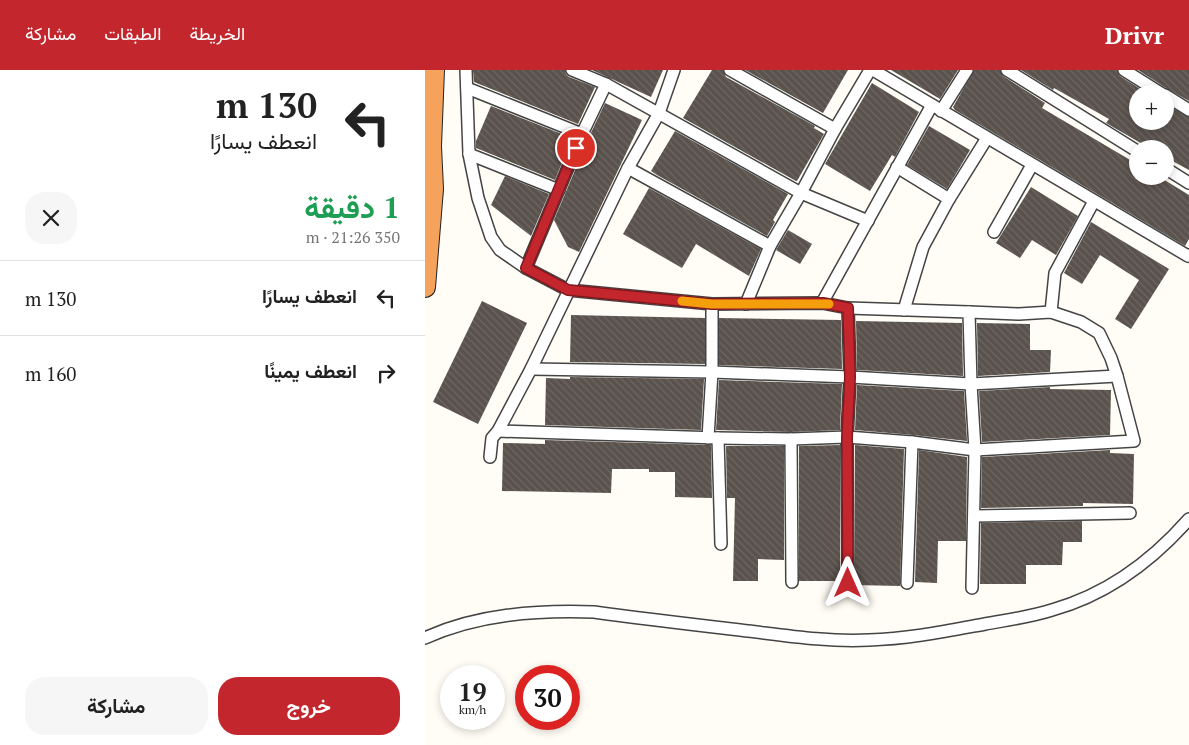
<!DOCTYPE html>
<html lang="ar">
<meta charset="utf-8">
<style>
:root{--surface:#fff;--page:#f6f6f6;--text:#222;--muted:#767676;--line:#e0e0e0;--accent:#c4262e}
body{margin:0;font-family:"PT Serif",Vazirmatn,serif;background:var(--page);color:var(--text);direction:rtl;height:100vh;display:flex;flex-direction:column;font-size:19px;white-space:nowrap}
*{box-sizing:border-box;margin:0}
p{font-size:16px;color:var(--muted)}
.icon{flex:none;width:28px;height:28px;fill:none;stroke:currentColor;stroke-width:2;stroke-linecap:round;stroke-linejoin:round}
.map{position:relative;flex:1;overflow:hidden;direction:ltr}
.panel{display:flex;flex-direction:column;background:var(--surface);width:425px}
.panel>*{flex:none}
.guide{background:#fff;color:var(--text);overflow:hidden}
.buttons{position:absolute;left:704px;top:15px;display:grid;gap:10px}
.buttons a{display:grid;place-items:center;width:45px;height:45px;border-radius:50%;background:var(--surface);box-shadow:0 2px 8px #0003;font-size:25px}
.speed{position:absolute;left:15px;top:595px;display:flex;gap:10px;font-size:25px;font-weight:700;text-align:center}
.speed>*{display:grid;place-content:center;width:65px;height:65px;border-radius:50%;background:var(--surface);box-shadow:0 2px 8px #0003;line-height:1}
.speed small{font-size:12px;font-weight:400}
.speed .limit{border:8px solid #d22;background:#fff;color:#111}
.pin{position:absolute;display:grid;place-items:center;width:42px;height:42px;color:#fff;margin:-21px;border:2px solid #fff;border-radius:50%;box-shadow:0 1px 5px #0007}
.me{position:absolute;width:55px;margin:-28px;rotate:0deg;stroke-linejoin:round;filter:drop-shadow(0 0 4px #0008)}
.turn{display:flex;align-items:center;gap:18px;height:105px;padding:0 25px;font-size:22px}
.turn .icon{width:65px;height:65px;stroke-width:2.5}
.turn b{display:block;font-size:35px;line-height:42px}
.round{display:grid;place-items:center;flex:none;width:52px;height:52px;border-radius:20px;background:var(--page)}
.head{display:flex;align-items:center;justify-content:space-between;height:85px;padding:0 25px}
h1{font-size:30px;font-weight:700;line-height:38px;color:#1e9e55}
.button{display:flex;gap:10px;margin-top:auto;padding:10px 25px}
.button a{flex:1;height:58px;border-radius:20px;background:var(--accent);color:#fff;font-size:20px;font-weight:700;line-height:58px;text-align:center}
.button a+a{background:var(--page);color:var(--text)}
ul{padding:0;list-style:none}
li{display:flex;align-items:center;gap:15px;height:75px;padding:0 25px;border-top:1px solid var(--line)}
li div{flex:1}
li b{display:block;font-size:19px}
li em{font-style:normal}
header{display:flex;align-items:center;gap:30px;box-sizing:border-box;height:70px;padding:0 25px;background:var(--accent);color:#fff}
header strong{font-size:24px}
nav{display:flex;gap:28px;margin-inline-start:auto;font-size:18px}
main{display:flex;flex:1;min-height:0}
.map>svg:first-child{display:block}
.building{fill:url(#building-back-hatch)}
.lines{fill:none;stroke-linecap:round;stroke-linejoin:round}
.street-casing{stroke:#444;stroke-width:14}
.highway-casing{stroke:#222;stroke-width:22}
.street{stroke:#fff;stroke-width:11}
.highway{stroke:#f5a25d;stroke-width:20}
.route-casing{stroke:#7f191e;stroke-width:12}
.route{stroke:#c4262e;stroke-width:9}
.slow{stroke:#f59e0b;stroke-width:9}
</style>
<header>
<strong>Drivr</strong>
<nav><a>الخريطة</a><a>الطبقات</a><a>مشاركة</a></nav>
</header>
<main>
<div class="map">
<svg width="764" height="675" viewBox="0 0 764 675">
<defs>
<pattern id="building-back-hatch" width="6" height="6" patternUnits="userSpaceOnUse" patternTransform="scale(1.25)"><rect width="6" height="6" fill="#5a524d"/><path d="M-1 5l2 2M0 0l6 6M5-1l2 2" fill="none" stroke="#6d6662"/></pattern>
</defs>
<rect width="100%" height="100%" fill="#fffdf5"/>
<g class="building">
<polygon points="48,0 140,0 141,4 144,7 170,17 153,54 49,12"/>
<polygon points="167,0 238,0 226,27"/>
<polygon points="287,0 298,0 301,7 390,56 389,58 399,64 372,111 371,111 258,48"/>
<polygon points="320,0 423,0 398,43"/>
<polygon points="466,0 533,0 515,29"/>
<polygon points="549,0 575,0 578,6 620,33 617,38 712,94 712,106 733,106 764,125 764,169 760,176 530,40 528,37"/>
<polygon points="596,0 692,0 695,6 723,24 712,24 712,51 740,51 740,34 764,47 764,100 740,87 740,79 726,79 681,53 684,49 629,18 628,20"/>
<polygon points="713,0 764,0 764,31 741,18"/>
<polygon points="447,13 494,42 470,87 467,85 445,121 400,94"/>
<polygon points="180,33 217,50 154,182 143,177 129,150 164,67"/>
<polygon points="66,36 147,68 130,110 51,78 51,71"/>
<polygon points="504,56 545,80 522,119 482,95"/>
<polygon points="250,61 363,124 348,150 350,152 342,166 232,105 226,101"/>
<polygon points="80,106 124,124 106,166 66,135"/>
<polygon points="606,117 653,146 631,185 607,170 595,188 571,173"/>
<polygon points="224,118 336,179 324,206 271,174 257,198 198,164"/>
<polygon points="666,152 744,199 706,259 690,249 714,210 675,185 657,214 639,203"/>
<polygon points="363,160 387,174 375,194 351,180"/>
<polygon points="57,231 102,253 53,354 8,332"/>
<polygon points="146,245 280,248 280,294 145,292"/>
<polygon points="294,248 416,250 417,299 294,295"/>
<polygon points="431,251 537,253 538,306 432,300"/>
<polygon points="552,253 605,254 605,280 626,280 625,302 553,306"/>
<polygon points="145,307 279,309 276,360 120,355 121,308 145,309"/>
<polygon points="294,310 417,314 415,360 366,362 291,360"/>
<polygon points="432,315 539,321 542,371 488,365 430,360"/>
<polygon points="625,317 625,319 686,320 685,365 557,372 554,321"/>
<polygon points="120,370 286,375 287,428 250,427 250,402 224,402 224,399 187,399 186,423 77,421 78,373 120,374"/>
<polygon points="415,375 415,511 374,511 374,376"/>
<polygon points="430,375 479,379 475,516 430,515"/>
<polygon points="301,376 359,376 359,490 333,489 333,511 308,511 310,428 302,428"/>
<polygon points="494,380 542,387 541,471 513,471 512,513 490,512"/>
<polygon points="685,380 685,383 709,384 708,434 658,433 658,436 556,438 557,387"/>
<polygon points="657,451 657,472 638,472 637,495 601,495 601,514 555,514 556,453"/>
</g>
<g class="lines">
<g class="street-casing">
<g id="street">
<polyline points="41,0 44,84 53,128 66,167 75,180 101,198 143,220 287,234 397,233 423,238 544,242 546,314 550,380 547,518"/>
<polyline points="147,0 181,14 376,123 443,151"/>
<polyline points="305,0 410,59"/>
<polyline points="448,0 763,186 764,185"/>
<polyline points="582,0 712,81"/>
<polyline points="699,0 737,24"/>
<polyline points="42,18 157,64"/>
<polyline points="740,25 764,40"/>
<polyline points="516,41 542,0"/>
<polyline points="44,84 134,120"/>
<polyline points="472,97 524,129 498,177 479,240"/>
<polyline points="203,98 345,176"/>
<polyline points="740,98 764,113"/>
<polyline points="524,129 562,68"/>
<polyline points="569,162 607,95"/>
<polyline points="101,198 157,64 181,14"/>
<polyline points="397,233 507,35"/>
<polyline points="321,234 345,176 376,123 410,59 445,0"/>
<polyline points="626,242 630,203 669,131"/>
<polyline points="106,299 287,302 425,307 546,314 692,306"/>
<polyline points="73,361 293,368 366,369 422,367 487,372 550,380 709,371 692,306 686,288 674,263 656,252 626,242 594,244 544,242"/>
<polyline points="283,368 287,302 287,234"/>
<polyline points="293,368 296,474"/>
<polyline points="366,369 367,512"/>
<polyline points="65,387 67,368 73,361 106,299 203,98 234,43 249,0"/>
<polyline points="549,446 705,443"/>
<polyline points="423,513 422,367 425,307 423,238"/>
<polyline points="482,513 487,372"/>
<path d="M0,568C52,544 112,540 169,542C220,549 272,555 323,561C364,566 403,572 444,570C483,569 522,561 560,554C582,550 605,547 627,540C681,525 727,491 764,449"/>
</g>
</g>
<g class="highway-casing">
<polyline id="highway" points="0,217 8,119 6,76 9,0"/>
</g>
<use href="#street" class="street"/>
<use href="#highway" class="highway"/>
</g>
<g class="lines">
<g class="route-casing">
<polyline id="route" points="151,78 101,198 143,220 287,234 398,233 423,238 425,307 422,367 423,513"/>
</g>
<use href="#route" class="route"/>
<polyline class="slow" points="257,231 287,234 404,234"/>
</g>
</svg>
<div class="buttons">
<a>+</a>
<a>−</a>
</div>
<div class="speed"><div>19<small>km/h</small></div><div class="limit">30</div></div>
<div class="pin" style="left:151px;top:78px;background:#d93025"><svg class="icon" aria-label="arrive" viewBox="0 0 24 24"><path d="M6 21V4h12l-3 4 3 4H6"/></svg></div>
<svg class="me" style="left:423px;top:513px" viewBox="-20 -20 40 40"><path d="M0-17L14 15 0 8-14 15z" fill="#c4262e" stroke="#fff" stroke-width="4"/></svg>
</div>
<section class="panel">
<div class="guide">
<div class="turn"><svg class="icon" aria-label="left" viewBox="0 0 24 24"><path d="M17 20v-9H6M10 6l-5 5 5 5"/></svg><div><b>130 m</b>انعطف يسارًا</div></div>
</div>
<div class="head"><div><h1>1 دقيقة</h1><p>350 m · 21:26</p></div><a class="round"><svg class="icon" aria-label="close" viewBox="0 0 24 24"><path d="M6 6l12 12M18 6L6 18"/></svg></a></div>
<ul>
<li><svg class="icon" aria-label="left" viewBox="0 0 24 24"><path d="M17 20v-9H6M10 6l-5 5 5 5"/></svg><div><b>انعطف يسارًا</b></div><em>130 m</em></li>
<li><svg class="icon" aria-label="right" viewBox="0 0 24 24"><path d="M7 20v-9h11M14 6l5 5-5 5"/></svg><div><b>انعطف يمينًا</b></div><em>160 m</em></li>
</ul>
<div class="button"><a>خروج</a><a>مشاركة</a></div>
</section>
</main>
